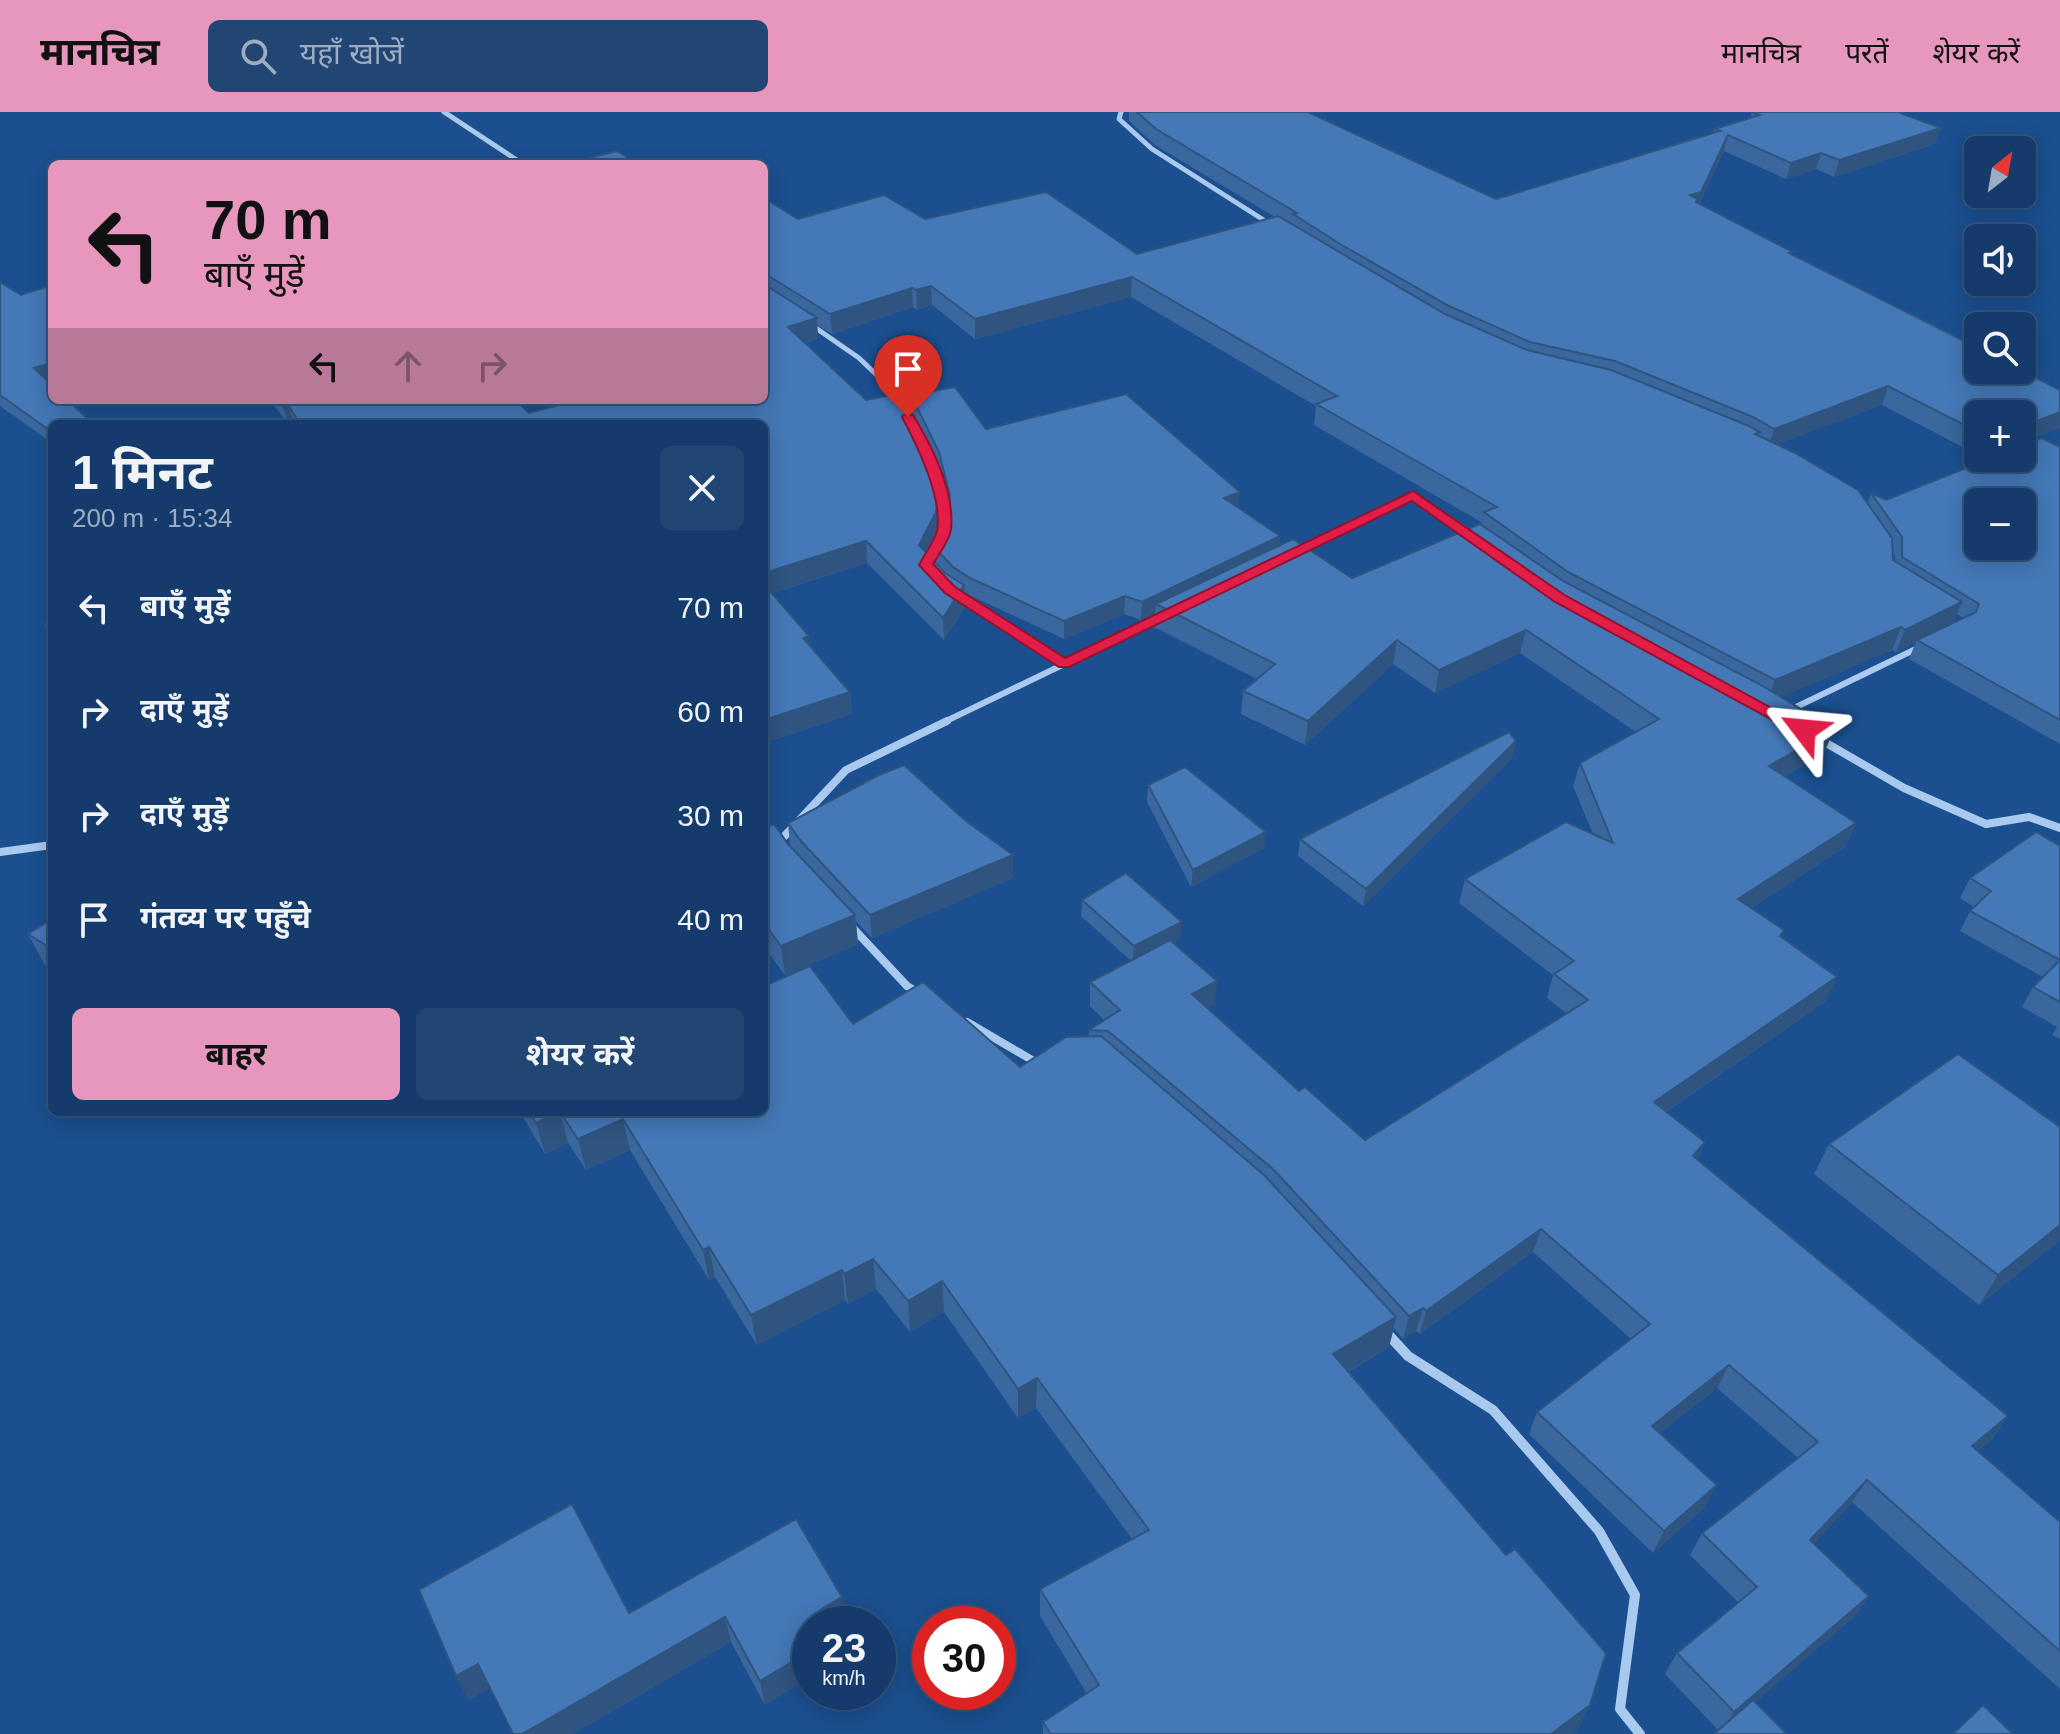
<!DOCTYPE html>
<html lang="hi">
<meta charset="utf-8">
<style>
:root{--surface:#143b6b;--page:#214673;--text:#f1f3f6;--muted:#9dadc1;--line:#33557e;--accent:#e797bd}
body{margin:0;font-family:Arial,"Noto Sans Devanagari",sans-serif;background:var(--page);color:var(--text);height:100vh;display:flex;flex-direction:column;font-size:30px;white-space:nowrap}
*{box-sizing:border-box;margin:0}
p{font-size:26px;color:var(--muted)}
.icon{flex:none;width:44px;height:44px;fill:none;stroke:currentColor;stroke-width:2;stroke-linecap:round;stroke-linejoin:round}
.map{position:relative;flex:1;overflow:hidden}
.drawer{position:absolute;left:48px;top:308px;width:720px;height:696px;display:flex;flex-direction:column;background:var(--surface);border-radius:12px;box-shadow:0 4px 20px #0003,0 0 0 2px var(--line)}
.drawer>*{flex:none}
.guide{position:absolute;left:48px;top:48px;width:720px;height:244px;border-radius:12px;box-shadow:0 4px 20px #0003,0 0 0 2px var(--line);background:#e797bd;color:#111;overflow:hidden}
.needle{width:52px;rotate:31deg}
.fabs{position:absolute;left:1964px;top:24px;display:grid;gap:16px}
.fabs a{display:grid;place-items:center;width:72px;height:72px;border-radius:12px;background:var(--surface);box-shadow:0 4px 20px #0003,0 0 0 2px var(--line);font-size:40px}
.speed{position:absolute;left:792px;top:1494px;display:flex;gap:16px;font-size:40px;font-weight:700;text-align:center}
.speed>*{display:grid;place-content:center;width:104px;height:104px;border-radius:50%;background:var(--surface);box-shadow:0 4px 20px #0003,0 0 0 2px var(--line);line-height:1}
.speed small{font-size:20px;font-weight:400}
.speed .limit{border:12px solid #d22;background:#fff;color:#111}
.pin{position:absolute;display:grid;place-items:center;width:68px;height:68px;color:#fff;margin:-82px -34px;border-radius:50% 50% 50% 0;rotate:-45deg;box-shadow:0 0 8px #0007}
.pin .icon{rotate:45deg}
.me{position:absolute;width:88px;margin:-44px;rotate:299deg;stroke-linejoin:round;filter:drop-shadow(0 0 6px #0008)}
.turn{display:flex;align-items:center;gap:28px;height:168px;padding:0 24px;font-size:36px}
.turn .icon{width:104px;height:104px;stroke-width:2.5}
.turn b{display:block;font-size:56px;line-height:68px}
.lanes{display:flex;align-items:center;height:76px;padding:0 24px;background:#0003;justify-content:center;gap:40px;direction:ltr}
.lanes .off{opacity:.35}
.round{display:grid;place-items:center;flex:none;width:84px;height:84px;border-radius:12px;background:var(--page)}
.headline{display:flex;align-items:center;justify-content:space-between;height:136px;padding:0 24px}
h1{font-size:48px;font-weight:700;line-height:60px}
.action{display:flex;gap:16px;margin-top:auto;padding:16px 24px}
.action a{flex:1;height:92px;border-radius:12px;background:var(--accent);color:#111;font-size:32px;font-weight:700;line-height:92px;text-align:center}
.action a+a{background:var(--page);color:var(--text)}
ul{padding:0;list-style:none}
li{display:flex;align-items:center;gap:24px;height:104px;padding:0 24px}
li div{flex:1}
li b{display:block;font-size:30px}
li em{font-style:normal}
header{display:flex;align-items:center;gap:48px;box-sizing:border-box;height:112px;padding:0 40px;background:var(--accent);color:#111}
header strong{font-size:38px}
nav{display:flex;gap:44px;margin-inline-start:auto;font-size:28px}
.search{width:560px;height:72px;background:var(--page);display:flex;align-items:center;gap:20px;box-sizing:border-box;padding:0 28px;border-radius:12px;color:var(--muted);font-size:30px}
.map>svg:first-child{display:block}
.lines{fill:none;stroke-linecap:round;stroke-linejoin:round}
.minor-far3{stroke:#a9c9ee;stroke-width:5}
.minor-far2{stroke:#a9c9ee;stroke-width:6}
.minor-far1{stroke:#a9c9ee;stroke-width:8}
.minor{stroke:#a9c9ee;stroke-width:10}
.wall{fill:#3a679d;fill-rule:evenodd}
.shaded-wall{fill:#305480}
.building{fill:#4478b7;stroke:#305480;stroke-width:2;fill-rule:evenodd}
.route{fill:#e11d48;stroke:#92132f;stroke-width:2}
</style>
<header>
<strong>मानचित्र</strong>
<div class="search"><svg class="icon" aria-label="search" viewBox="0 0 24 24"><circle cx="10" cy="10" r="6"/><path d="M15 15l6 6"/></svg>यहाँ खोजें</div>
<nav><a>मानचित्र</a><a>परतें</a><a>शेयर करें</a></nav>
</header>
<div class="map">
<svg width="2060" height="1622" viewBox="0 0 2060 1622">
<rect width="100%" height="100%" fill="#1b4f8f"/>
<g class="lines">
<g class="minor-far3">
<polyline points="444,0 523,52"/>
<polyline points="1121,0 1119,7 1152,37 1273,114"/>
<polyline points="810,212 859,246 882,268"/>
</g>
<g class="minor-far2">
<polyline points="881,266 899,289"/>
<polyline points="1299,440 1413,383 1472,422"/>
<polyline points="927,451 944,420 941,384 930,351"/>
<polyline points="958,483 1064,552"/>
<polyline points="1790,598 1922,534"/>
<polyline points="942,611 1164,504"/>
</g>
<g class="minor-far1">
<polyline points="1821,628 1904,676 1986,712 2029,705 2060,716"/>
<polyline points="779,730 846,658 947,609"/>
<polyline points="0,740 52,733"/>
<polyline points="851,814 907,874 917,880"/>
<polyline points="967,910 1037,951"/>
</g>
<polyline class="minor" points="1385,1219 1408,1244 1493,1298 1599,1419 1635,1483 1620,1597 1640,1622"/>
</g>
<g class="wall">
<path d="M1129,0H1308L1496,87L1713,21L1714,17L1750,6L1752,0L1935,32L1834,65L1816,57L1786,67L1724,39L1699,92L1792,142L2060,278V316L2022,330L1978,302V343L1882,293L1777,332L1868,391L1871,381L1886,388L2060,335V632L1909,547L1916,530L1896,540L1892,538L1780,585L1834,617L1824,641L1785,664L1856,711L1846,734L1752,796L1781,825L1826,889L1666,1000L1705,1030L1697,1048L2008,1304L1992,1327L1977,1339L2059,1409L2060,1408V1577L1852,1390L1814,1431L1869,1484L1854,1505L1755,1590L1718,1618L1665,1562L1677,1541L1738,1490L1690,1443L1702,1421L1798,1346L1717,1276L1660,1321L1705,1395L1653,1441L1529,1322L1537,1300L1631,1227L1533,1140L1420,1222L1416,1219L1403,1227L1394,1216L1389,1235L1348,1260L1590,1593L1576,1620L1573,1622H1043V1610L1087,1582L1040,1504V1477L1132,1427L1036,1296L1018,1306L944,1200L910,1220L876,1177L848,1192L845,1188L757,1233L715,1165L709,1168L630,1038L586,1058L568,1031L545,1042L520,1000H764L853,912L1020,955L1089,924V918L1104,908L1090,894V870L1131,849L1081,804L1082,788L1180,827L1173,830L1215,893L1208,896L1299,979L1365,1028L1566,901L1547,886L1553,863L1459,791L1465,767L1593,722L1573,674L1580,651L1636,620L1520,541L1435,581L1393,552L1305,633L1241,602L1243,579L1257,567L1154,515L1155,501L1141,508L1124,502L1064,527L971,484L964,480L965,495L944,528L867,451L772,481L810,534L850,580L852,602L764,631V312H288L270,288H515L529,301L764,288V86L798,107H925L1137,142L1275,105L1155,33L1129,9ZM1131,185L1316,294L1314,313L1481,410V413L1352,466L1279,433L1280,424L986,317L911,283L912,300L940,358L949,395L948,408L933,434V448L927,441L937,422L939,403L938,382L805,231L818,226L817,213L832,222L913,195L917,198L932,193L975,227ZM1892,439L1895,443V449L1893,448ZM1957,502L1963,506L1953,511Z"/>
<polygon points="0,170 52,268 48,269 52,312 52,331 0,294"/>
<polygon points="1516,629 1512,646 1363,794 1298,744 1300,727"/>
<polygon points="1148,673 1264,736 1191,775 1147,690"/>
<polygon points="966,709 1013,743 1013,766 872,826 856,809 858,832 785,863 764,835 764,717 790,734 788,711"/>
<polygon points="2060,734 2060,927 2052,923 2057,915 2022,895 2033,875 2043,865 1960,819 1970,799 1974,795 1960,786 1970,766"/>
<polygon points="52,807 52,859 46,855 28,822"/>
<polygon points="1829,1032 2060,1128 1979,1193 1814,1062"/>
<polygon points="842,1485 846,1510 810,1512 765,1593 731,1530 573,1622 513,1622 490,1576 469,1588 456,1564 629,1501"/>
</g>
<g class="shaded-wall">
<polygon points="1941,16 1935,32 1834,65 1839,48"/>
<polygon points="1728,23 1724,39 1696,97 1690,83"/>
<polygon points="1821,41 1816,57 1786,67 1791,51"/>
<polygon points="1132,165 1131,185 975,227 975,207"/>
<polygon points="931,174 932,193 917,198 916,178"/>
<polygon points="912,176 913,195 832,222 830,202"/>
<polygon points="817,206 818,226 790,235 788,215"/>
<polygon points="52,251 52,268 41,271 34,256"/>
<polygon points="1888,274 1882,293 1768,336 1774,317"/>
<polygon points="287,291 294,312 289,312 282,292"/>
<polygon points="2060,300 2060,316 2022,330 2022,315"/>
<polygon points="1240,380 1238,397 1224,386"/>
<polygon points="938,382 939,403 937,422 920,455 919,433"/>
<polygon points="1280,424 1278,442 1156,492 1155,501 1141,508 1142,490"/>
<polygon points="866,429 867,451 764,483 764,461"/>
<polygon points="964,473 965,495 944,528 943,506"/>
<polygon points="1125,484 1124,502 1064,527 1064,509"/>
<polygon points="1962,490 1953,512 1917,528 1916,530 1896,540 1905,518"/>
<polygon points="1901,515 1892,538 1767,591 1775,568"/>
<polygon points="1526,518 1520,541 1435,581 1439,558"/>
<polygon points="809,524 811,546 803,526"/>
<polygon points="1397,528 1393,552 1305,633 1308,609"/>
<polygon points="850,580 852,602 764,631 764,608"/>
<polygon points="1834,617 1824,641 1761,678 1769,654"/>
<polygon points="1516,629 1512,646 1363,794 1366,777"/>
<polygon points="1856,711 1846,734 1729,811 1738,787"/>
<polygon points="1266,720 1264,736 1191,775 1193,758"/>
<polygon points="1013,743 1013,766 872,826 870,803"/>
<polygon points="855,803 858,832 785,863 781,834"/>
<polygon points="1182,810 1180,827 1133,851 1134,834"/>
<polygon points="1837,865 1826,889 1645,1014 1654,990"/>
<polygon points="1217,869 1215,893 1190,906 1192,882"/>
<polygon points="560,1000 568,1031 545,1042 536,1011"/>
<polygon points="623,1007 630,1038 586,1058 578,1027"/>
<polygon points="1705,1030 1695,1053 1693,1044"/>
<polygon points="2060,1113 2060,1128 1979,1193 1998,1163"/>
<polygon points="1541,1117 1533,1140 1420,1222 1426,1199"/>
<polygon points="709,1135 715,1165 709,1168 703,1138"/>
<polygon points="873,1147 876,1177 848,1192 844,1162"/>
<polygon points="842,1158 845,1188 757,1233 751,1203"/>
<polygon points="942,1169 944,1200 910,1220 908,1189"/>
<polygon points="1423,1196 1416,1219 1403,1227 1409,1204"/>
<polygon points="1396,1205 1389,1235 1326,1272 1333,1242"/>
<polygon points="1729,1253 1717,1276 1641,1336 1652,1314"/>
<polygon points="1037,1266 1036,1296 1018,1306 1018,1277"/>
<polygon points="2008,1304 1992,1327 1956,1356 1972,1334"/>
<polygon points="1867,1368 1852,1390 1797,1450 1810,1428"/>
<polygon points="1717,1373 1705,1395 1653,1441 1664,1419"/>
<polygon points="1869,1484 1854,1505 1721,1620 1734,1600"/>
<polygon points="842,1485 846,1510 842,1512 822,1512 820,1498"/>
<polygon points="725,1505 731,1530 573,1622 522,1622"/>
<polygon points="810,1539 810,1566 765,1593 760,1569"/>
<polygon points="478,1552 490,1576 469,1588 456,1564"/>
<polygon points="1590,1593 1576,1620 1573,1622 1551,1622"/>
</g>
<g class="building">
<polygon points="1137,0 1308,0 1496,87 1720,19 1714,17 1760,3 1752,0 1898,0 1941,16 1839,48 1821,41 1791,51 1728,23 1701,80 1690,83 1697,87 1696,90 1793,140 1789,141 1978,236 1978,258 2021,258 2060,278 2060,300 2022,315 2022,302 1978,302 1978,320 1888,274 1774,317 1753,305 1615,249 1530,230 1449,194 1340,132 1293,102 1297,101 1156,17"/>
<polygon points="617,39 638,52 564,52"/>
<polygon points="1046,80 1137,142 1278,104 1445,202 1527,238 1611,258 1749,314 1760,320 1755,322 1795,341 1858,378 1892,426 1893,448 1962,490 1905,518 1901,515 1775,568 1568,460 1484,400 1497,395 1316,292 1337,284 1132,165 975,207 931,174 916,178 912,176 830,202 764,161 764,86 798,107 884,83 925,107"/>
<polygon points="0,170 21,183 52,173 52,251 34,256 52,273 52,288 68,288 93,312 52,312 52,320 0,283"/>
<polygon points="764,172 817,206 788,215 866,288 898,282 928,341 938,382 936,400 919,433 945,461 964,473 943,506 866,429 764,461 764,312 300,312 287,291 282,292 279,288 515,288 529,301 578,288 764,288"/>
<polygon points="955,275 986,317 1126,282 1240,380 1224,386 1280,424 1142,490 1125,484 1064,509 970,466 953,455 933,434 948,408 950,384 939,340 911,283"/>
<path d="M2042,326L2060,335V608L1917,528L1976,500L1979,492L1902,445V425L1871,381L1886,388L1991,346H2022V334ZM1978,390H2022V434H1978Z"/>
<polygon points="1480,412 1563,469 1761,573 1834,617 1769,654 1856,711 1738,787 1784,818 1780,824 1837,865 1654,990 1705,1030 1693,1044 2008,1304 1972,1334 2059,1409 2060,1408 2060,1539 1867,1368 1810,1428 1869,1484 1734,1600 1677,1541 1757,1475 1702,1421 1818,1330 1729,1253 1652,1314 1717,1373 1664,1419 1537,1300 1650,1212 1541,1117 1426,1199 1423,1196 1409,1204 1274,1058 1108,919 1089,918 1120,898 1090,870 1170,828 1217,869 1192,882 1299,979 1305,975 1365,1028 1588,888 1554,862 1574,849 1465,767 1566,710 1613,731 1580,651 1659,607 1526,518 1439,558 1397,528 1308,609 1243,579 1275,552 1156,492 1293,427 1352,466"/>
<polygon points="764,472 809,524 803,526 850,580 764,608"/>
<polygon points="52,510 52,528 45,512"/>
<polygon points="1509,620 1516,629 1366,777 1300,727"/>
<polygon points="904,653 966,709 1013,743 870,803 800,728 788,711 879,663"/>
<polygon points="1185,655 1266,720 1193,758 1148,673"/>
<polygon points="774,712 788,732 855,803 781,834 764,811 764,717"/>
<polygon points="2036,720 2060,734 2060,890 2033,875 2060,848 1970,799 1991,779 1970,766"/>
<polygon points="1126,761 1182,810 1134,834 1082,788"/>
<polygon points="52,807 52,837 28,822"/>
<polygon points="810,854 853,912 923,870 1020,955 1066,925 1101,924 1264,1063 1396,1205 1333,1242 1506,1443 1515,1437 1606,1541 1590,1593 1551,1622 1051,1622 1043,1610 1099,1573 1040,1477 1149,1418 1037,1266 1018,1277 942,1169 908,1189 873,1147 844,1162 842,1158 751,1203 709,1135 703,1138 623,1007 578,1027 560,1000 536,1011 529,1000 764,1000 764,874"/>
<polygon points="1958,942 2060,1015 2060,1113 1998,1163 1829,1032"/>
<polygon points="572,1392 629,1501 796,1407 842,1485 820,1498 828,1512 810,1512 810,1539 760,1569 725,1505 522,1622 513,1622 478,1552 456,1564 419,1478"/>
<polygon points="1753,1588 1787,1622 1714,1622"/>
<polygon points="1983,1593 2013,1622 1953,1622"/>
</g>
<path class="route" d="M903,303H913C932,334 955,380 951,418C949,429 939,442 933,452L955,475L1065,546L1413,379L1566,484L1812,618L1804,623L1798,622L1555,490L1412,389L1069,555H1059L945,481L919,453C924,443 934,430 937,419C943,386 917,333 902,305Z"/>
</svg>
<div class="fabs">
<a><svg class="needle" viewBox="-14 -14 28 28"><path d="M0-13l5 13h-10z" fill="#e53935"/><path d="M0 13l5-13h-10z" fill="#9dadc1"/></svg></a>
<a><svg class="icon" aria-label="sound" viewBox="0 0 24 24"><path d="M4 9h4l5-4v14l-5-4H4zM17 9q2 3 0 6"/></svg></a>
<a><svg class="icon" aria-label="search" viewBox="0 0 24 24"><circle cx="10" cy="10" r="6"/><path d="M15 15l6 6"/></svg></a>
<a>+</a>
<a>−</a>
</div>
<div class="speed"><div>23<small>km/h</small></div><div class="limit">30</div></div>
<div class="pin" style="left:908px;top:305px;background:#d93025"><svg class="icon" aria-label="arrive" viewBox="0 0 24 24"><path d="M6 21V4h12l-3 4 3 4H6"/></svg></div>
<svg class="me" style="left:1804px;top:618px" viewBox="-20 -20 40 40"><path d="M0-17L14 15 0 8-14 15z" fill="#e11d48" stroke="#fff" stroke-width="4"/></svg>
<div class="guide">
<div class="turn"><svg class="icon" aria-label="left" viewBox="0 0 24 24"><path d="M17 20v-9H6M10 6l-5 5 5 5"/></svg><div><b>70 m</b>बाएँ मुड़ें</div></div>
<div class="lanes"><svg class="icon" aria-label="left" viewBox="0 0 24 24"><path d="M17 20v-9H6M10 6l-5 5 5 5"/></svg><svg class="icon off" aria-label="ahead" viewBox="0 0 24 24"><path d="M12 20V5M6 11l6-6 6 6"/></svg><svg class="icon off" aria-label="right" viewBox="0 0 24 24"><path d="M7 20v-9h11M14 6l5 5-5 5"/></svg></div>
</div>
<section class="drawer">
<div class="headline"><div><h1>1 मिनट</h1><p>200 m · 15:34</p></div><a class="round"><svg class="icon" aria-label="close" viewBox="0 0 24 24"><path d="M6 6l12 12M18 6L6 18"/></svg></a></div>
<ul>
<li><svg class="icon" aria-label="left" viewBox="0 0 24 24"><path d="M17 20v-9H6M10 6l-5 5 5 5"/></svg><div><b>बाएँ मुड़ें</b></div><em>70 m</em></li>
<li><svg class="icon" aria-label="right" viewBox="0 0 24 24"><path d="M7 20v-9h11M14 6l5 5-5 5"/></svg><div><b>दाएँ मुड़ें</b></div><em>60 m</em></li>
<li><svg class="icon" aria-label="right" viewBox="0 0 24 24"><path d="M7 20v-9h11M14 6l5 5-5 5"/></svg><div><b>दाएँ मुड़ें</b></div><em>30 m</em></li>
<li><svg class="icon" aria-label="arrive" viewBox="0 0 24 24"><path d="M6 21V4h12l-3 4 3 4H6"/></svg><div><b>गंतव्य पर पहुँचे</b></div><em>40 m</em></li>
</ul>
<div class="action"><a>बाहर</a><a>शेयर करें</a></div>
</section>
</div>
